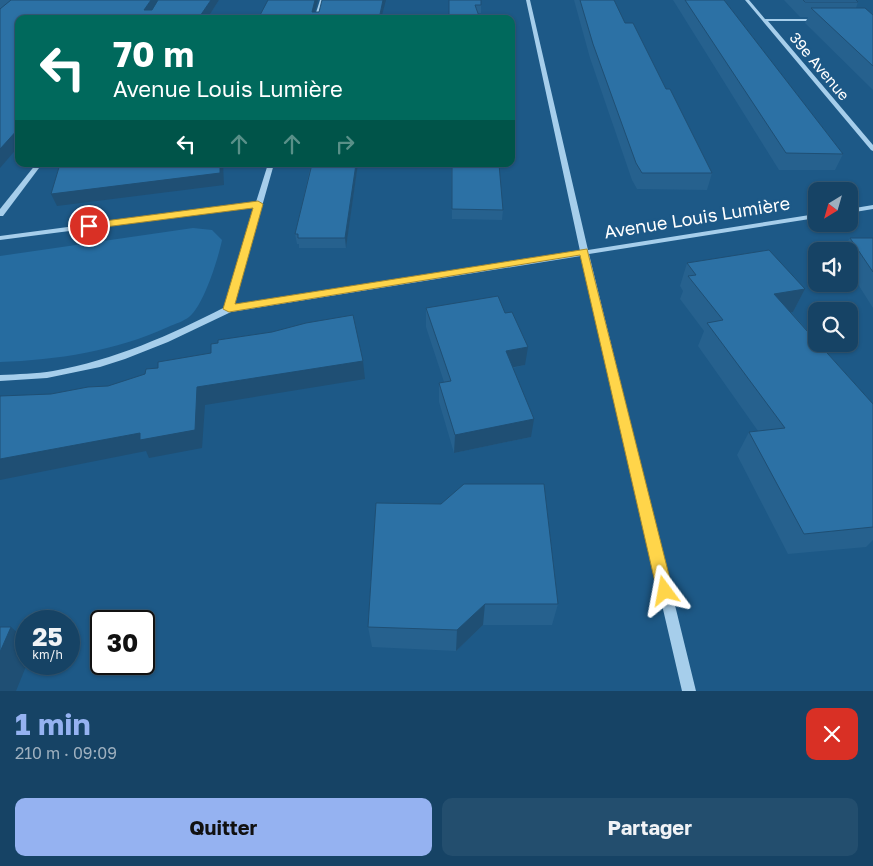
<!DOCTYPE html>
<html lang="fr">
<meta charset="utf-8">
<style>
:root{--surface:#164365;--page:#234e6e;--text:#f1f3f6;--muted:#9eb0bf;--line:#355c79;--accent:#95b2f1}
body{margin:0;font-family:"Golos Text",sans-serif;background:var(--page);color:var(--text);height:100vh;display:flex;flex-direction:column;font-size:19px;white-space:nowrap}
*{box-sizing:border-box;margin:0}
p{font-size:16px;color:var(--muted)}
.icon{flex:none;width:28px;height:28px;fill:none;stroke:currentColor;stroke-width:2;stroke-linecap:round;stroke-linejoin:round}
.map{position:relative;height:691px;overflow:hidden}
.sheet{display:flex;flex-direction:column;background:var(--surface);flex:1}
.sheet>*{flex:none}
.guide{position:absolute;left:15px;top:15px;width:500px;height:152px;border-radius:10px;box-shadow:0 1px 4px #0004,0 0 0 1px var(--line);background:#00695c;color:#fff;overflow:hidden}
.needle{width:32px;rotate:217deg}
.tools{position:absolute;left:808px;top:182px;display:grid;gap:10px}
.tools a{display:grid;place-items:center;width:50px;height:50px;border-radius:10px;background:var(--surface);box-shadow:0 1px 4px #0004,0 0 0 1px var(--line);font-size:25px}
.speed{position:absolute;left:15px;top:610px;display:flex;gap:10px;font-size:25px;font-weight:700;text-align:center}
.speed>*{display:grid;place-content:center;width:65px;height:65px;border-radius:50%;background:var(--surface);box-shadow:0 1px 4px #0004,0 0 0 1px var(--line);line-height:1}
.speed small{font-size:12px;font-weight:400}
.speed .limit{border:2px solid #111;border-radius:8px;background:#fff;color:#111}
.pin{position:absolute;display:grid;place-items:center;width:42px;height:42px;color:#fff;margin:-21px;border:2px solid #fff;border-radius:50%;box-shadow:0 1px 5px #0007}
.me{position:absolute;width:55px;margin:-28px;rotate:347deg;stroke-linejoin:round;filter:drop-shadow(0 0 4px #0008)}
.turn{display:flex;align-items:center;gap:18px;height:105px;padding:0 15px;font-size:22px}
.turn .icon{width:65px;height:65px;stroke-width:2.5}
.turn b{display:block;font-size:35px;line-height:42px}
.lanes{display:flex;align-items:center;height:48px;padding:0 15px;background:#0003;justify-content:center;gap:25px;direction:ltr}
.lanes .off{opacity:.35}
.round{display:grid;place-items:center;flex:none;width:52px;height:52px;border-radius:10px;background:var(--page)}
.head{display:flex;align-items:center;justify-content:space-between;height:85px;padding:0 15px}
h1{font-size:30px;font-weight:700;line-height:38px;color:var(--accent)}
.button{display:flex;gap:10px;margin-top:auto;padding:10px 15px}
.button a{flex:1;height:58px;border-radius:10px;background:var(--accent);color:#111;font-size:20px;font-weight:700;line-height:58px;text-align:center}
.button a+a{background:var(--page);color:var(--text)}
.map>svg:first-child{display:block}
.green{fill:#266ca0}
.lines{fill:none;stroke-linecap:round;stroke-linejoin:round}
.minor{fill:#a6ceeb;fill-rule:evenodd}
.wall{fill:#26618e}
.shaded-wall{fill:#1f4f74}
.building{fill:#2c71a5;stroke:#1f4f74}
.route{fill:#ffd54a;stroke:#a68a30}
.labels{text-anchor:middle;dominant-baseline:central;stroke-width:5;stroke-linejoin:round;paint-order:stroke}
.far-street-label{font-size:15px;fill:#fff;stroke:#1d5987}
.street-label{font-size:18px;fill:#fff;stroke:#1d5987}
</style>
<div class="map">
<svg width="873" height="691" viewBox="0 0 873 691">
<rect width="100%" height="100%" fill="#1d5987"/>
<path class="green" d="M193,228L212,230L222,240C218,259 204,305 189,317C184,321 175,324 168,327C116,351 57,360 0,362V256Z"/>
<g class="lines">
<g class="minor">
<polygon points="320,0 324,0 318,19 314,19"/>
<path d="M526,0H530L588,250L816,214V218L589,254L696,691H682L581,256L231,312L168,342L125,359L100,367L47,378L0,381V375C18,374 36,374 53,371C114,360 171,335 225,307L255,207L0,240V236L256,202L268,164H274L234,305L580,251Z"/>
<polygon points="745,0 749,0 765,19 820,19 820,21 768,21 873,145 873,151 871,150"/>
<polygon points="36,164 42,164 3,216 0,216 0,209"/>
<polygon points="873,205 873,209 849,213 849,209"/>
</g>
</g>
<g class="wall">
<polygon points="0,0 219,0 207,19 19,19 0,168"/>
<polygon points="449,0 481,5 481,13 478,13"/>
<polygon points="574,0 614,0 625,23 666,89 712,173 707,190 637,189 632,180 590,58"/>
<polygon points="673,0 724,0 843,154 835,170 779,170"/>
<polygon points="784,0 856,0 858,2 856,8 873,15 873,90 805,23 808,17 800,17"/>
<polygon points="311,164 358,164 346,248 299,248 299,244 297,244 295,234"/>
<polygon points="451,164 503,210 502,220 452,219"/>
<polygon points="850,238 873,238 873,308 849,270 849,251 842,251"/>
<polygon points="687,263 805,289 793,312 791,312 873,404 873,540 866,547 788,554 737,455 749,432 758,431 698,346 704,331 680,299 683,291 680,286"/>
<polygon points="426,308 525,365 513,368 531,437 454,453 439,402 439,383 444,382 426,327"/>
<polygon points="376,503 558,604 552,625 483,625 456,651 372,647 368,627"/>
</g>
<g class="shaded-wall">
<polygon points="151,0 161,0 148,19 144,10"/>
<polygon points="211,0 219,0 207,19 198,19"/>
<polygon points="315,0 318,0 313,19 312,12"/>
<polygon points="383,0 386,0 381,19 379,19"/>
<polygon points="19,128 19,146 0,168 0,149"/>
<polygon points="220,164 223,164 224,185 57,206 51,194"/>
<polygon points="356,164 358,164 346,248 345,238"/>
<polygon points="805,289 793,312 763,317 774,294"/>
<polygon points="528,347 525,365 504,369 506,351"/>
<polygon points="363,361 365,379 205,405 202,448 149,458 146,451 0,480 0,459 140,433 197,387"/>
<polygon points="534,419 531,437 454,453 455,435"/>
<polygon points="485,604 483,625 456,651 457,630"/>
<polygon points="11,627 26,640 26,664 27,664 16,691 0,691 0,652"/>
</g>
<g class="building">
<polygon points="11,0 151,0 144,10 152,10 158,0 211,0 198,19 19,19 19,128 0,149 0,9"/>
<polygon points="268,0 315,0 312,12 319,12 322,0 383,0 379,19 258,19"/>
<polygon points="449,0 481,0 481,5 475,5 480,19 449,19"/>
<polygon points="580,0 614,0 625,23 633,23 666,89 670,89 712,173 642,173 636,163 593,44"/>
<polygon points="685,0 724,0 843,154 786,153"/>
<polygon points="803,0 856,0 858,2 805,2"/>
<polygon points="811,8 865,8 873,15 873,66"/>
<polygon points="60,164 220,164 220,173 51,194"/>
<polygon points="312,164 356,164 345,238 298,238 298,234 295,234"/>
<polygon points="452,164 499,164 503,210 452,209"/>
<polygon points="850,238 873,238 873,272"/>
<polygon points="769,250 805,289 774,294 816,341 816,344 819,344 873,404 873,527 804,534 749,432 785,428 707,323 723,320 688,276 696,275 687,263"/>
<polygon points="498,296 505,313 512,312 528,347 506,351 534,419 455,435 439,383 451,381 426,308"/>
<polygon points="353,315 363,361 197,387 195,430 140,440 140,433 0,459 0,396 51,394 88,387 108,386 145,374 146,369 158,368 158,362 211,353 211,344 218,343 218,340 272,332 306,323"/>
<polygon points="464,484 544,484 558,604 485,604 457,630 368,627 376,503 441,504"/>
<polygon points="0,627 11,627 0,652"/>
</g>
<polygon class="route" points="258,201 263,204 235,304 587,249 673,591 670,597 665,599 660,597 657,591 580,255 229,312 223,309 253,208 89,229 85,226 89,223"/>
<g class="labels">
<g class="far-street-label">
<text transform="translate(820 66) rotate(50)">39e Avenue</text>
</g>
<g class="street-label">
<text transform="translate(697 217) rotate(-9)">Avenue Louis Lumière</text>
</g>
</g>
</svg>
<div class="tools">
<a><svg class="needle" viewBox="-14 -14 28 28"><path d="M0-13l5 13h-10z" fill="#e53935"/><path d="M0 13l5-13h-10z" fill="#9eb0bf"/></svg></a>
<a><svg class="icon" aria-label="sound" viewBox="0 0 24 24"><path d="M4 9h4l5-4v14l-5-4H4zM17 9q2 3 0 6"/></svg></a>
<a><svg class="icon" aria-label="search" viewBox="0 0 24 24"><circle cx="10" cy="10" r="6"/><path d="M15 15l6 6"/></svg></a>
</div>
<div class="speed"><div>25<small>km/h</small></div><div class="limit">30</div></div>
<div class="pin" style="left:89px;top:226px;background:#d93025"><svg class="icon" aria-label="arrive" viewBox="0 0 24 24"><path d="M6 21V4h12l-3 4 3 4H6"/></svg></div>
<svg class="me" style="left:665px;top:591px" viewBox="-20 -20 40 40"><path d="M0-17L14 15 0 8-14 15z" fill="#ffd54a" stroke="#fff" stroke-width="4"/></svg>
<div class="guide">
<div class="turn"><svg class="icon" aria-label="left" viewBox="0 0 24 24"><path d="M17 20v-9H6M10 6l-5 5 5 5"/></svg><div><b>70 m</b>Avenue Louis Lumière</div></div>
<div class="lanes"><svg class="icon" aria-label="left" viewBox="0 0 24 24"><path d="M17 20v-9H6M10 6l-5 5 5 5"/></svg><svg class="icon off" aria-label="ahead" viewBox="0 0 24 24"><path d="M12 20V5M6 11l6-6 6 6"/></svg><svg class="icon off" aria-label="ahead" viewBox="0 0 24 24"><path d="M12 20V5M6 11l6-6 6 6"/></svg><svg class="icon off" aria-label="right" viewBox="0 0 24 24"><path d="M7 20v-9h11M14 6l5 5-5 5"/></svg></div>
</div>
</div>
<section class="sheet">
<div class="head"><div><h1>1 min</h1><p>210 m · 09:09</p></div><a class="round" style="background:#d93025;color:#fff"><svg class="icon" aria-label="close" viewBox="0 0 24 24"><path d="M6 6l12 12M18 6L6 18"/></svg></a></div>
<div class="button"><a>Quitter</a><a>Partager</a></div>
</section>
